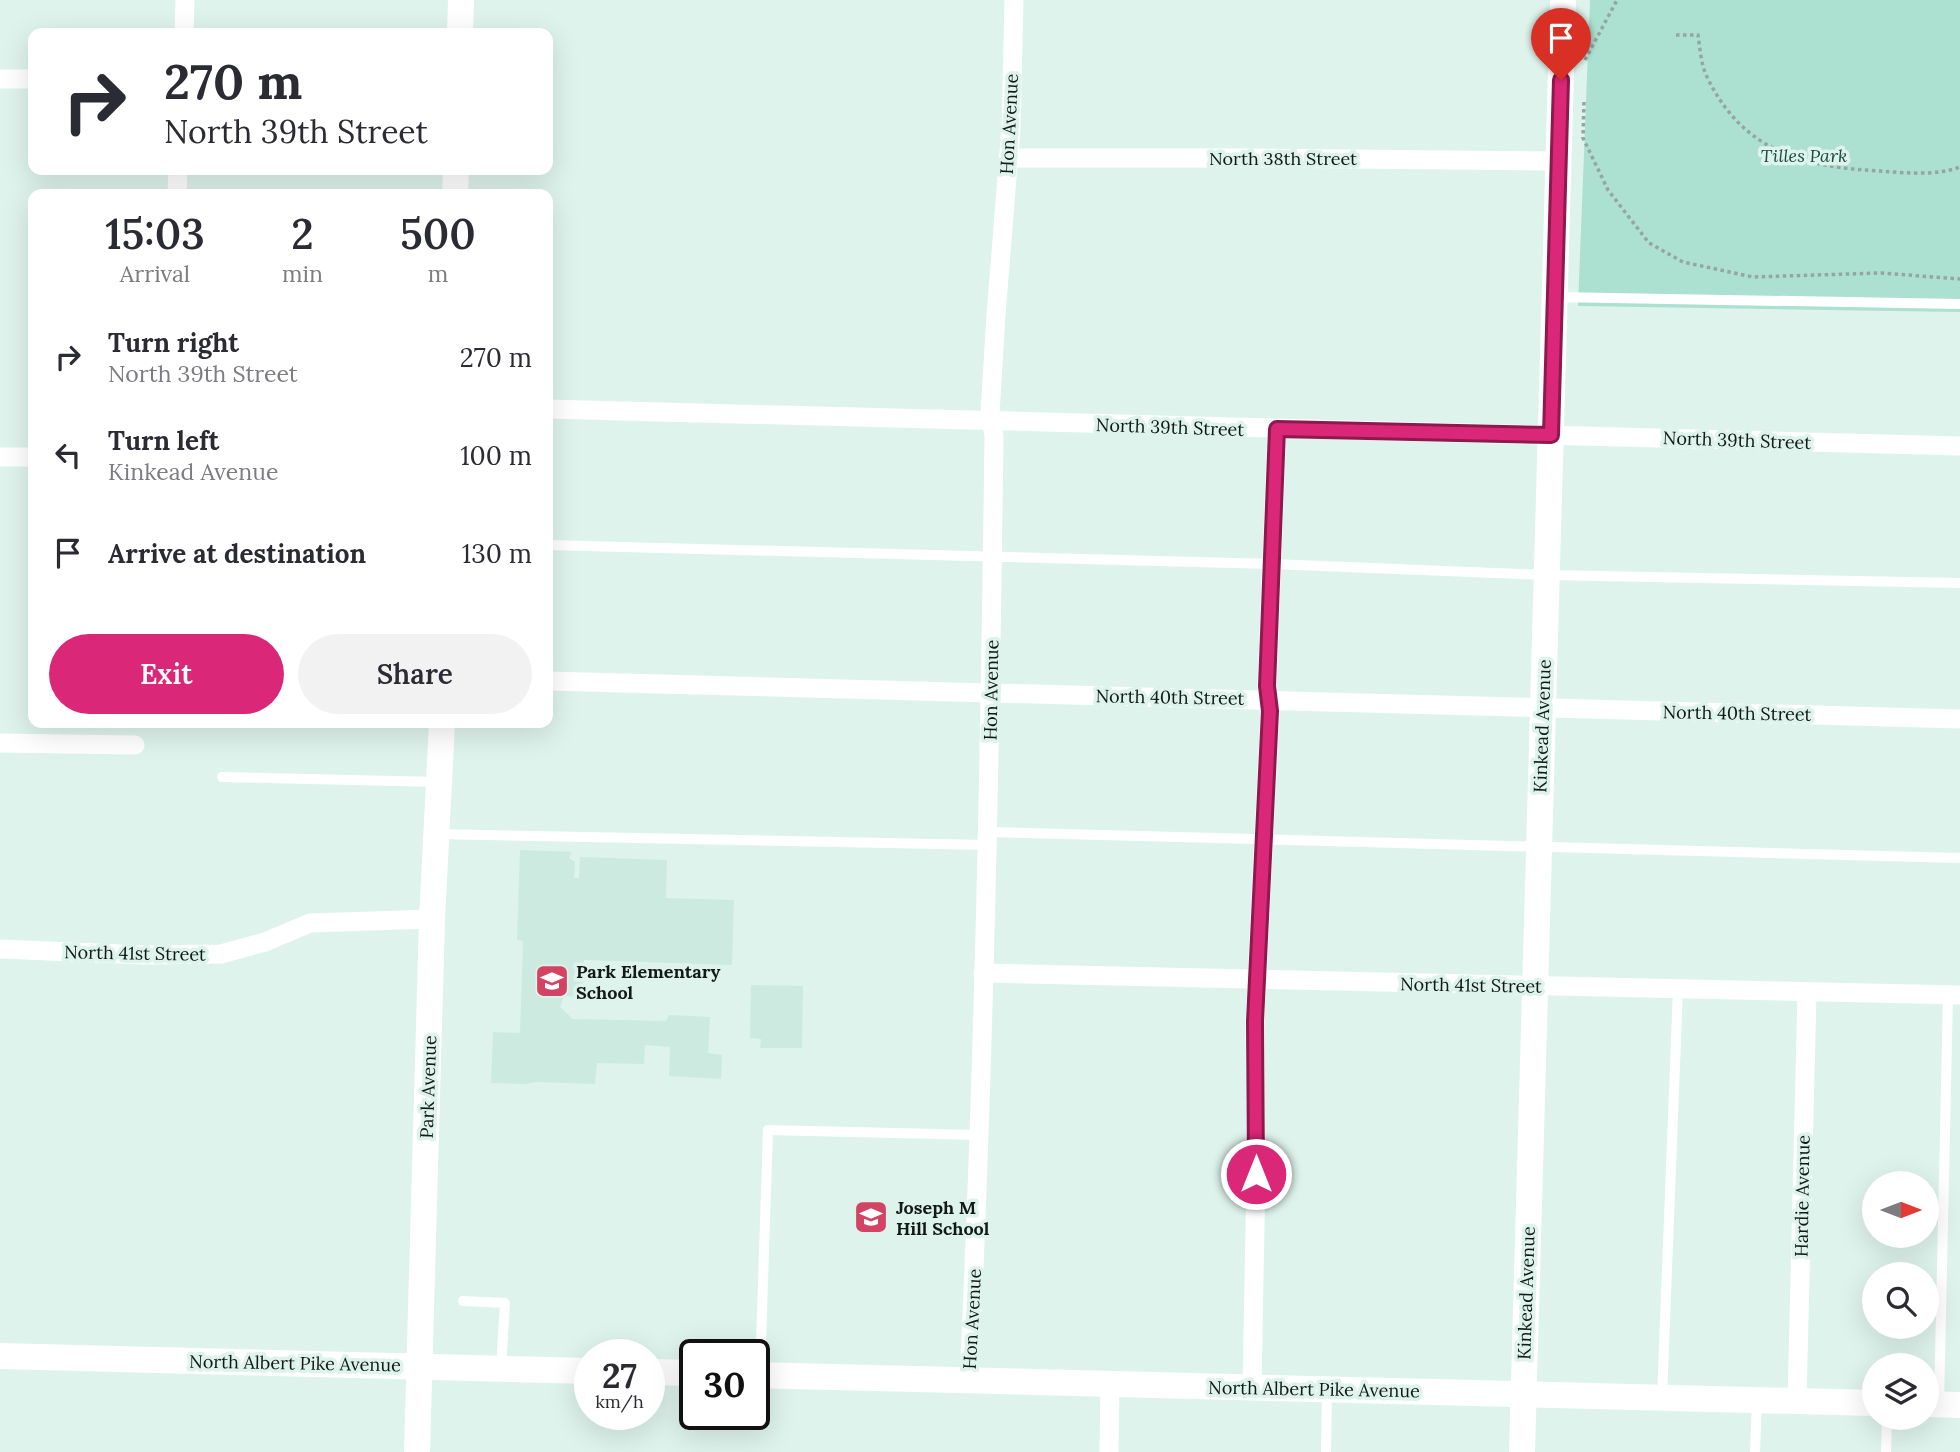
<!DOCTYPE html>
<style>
:root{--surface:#fff;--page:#f2f2f3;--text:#2b2b33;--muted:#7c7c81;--accent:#db2777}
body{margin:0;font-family:Lora,serif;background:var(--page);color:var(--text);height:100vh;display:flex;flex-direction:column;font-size:26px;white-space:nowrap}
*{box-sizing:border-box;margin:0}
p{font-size:23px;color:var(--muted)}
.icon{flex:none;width:38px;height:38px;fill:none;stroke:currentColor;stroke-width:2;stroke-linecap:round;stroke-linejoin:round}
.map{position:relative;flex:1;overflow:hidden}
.sheet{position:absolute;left:28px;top:189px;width:525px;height:539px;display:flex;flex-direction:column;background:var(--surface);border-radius:14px;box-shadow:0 7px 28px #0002}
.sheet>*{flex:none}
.guide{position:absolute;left:28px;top:28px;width:525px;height:147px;border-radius:14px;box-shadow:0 7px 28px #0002;background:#fff;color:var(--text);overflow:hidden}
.needle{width:46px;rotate:90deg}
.buttons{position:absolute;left:1862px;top:1171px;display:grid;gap:14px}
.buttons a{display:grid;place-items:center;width:77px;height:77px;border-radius:50%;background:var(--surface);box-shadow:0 7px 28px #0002;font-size:35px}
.speed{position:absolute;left:574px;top:1339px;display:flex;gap:14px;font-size:35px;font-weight:700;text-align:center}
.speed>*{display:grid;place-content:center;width:91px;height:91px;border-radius:50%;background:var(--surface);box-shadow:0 7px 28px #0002;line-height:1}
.speed small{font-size:18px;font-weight:400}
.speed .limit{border:4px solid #111;border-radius:10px;background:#fff;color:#111}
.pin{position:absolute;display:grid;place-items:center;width:60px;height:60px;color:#fff;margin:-72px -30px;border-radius:50% 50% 50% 0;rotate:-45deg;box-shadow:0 0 7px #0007}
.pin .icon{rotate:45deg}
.me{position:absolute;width:77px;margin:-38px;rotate:0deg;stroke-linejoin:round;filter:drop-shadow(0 0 5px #0008)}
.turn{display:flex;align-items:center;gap:24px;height:147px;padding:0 21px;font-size:32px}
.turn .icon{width:91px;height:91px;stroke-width:2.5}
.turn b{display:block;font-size:49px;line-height:60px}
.eta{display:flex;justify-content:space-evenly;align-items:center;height:119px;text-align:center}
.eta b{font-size:42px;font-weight:600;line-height:49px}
.cta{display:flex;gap:14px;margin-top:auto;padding:14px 21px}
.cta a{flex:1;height:80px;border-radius:42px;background:var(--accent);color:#fff;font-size:28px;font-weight:600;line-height:80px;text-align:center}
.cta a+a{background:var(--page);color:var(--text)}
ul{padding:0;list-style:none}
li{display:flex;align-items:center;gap:21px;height:98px;padding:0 21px}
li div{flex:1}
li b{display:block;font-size:26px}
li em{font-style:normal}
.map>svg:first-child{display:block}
.built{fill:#cceae0}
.green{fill:#ace1d1}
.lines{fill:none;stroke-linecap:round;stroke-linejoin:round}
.path{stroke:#95a5a0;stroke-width:3.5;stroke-dasharray:3.5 3.5;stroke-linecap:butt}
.lane{stroke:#fff;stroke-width:10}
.street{stroke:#fff;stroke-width:19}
.secondary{stroke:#fff;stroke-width:26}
.route-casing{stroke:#8e194d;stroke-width:18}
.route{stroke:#db2777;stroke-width:12}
.labels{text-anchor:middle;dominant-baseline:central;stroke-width:7;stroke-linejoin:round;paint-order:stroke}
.street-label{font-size:18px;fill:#121917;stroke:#def3ec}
.park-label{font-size:18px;font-style:italic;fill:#194d40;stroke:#def3ec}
.poi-label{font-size:18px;font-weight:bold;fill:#121917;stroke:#def3ec;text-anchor:start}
</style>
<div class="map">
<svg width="1960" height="1452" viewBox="0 0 1960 1452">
<rect width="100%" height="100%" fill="#def3ec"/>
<g class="built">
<polygon points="520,850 572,852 569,858 575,862 574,878 579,878 580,857 667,860 666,898 734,900 732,965 584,960 582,997 564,996 560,1007 573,1019 666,1021 669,1015 710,1017 708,1053 722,1055 721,1079 669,1076 670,1047 645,1045 644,1064 597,1063 595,1084 536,1082 526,1084 491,1083 493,1032 520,1033 523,941 517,940"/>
<polygon points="751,985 803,986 802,1048 760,1048 761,1039 750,1038"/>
</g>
<polygon class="green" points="1590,0 1960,0 1960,312 1578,306"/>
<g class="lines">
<g class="path">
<path d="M1676,35H1698C1700,48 1701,65 1707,77C1743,152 1804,167 1880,171C1906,173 1936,176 1960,167"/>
<polyline points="1585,60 1617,0"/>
<polyline points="1584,102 1583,138 1608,190 1649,243 1683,262 1753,277 1881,273 1960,279"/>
</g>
<g class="lane">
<polyline points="1555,297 1960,304"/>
<polyline points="548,545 1272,564 1547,575 1960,583"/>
<polyline points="222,777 439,782"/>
<polyline points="987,832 1960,858"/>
<polyline points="437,834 987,845"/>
<polyline points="463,1301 505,1303 501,1368"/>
<polyline points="760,1374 768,1130 979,1135"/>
<polyline points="1662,1397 1678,989"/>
<polyline points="1939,1404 1948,995"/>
<polyline points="1326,1452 1327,1390"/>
<polyline points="1755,1452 1757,1400"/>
<polyline points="1886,1452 1887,1418"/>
</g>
<g class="street">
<polyline points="184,33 185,0"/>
<polyline points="0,79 33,79"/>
<polyline points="1008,158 1242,158 1559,161"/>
<polyline points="177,194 178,170"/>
<polyline points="548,409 1960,446"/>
<polyline points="0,457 33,457"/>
<polyline points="548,681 1960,719"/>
<polyline points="0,743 135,745"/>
<polyline points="0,949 145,955 221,954 265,942 310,923 432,919"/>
<polyline points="983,973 1960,995"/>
<path d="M969,1380C984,1066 990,751 994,436L990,414L996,315L1011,128L1014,0"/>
<polyline points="1252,1387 1256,1174 1255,1021 1270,711 1267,686 1277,430"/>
<polyline points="1797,1401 1807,992"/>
<polyline points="1109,1452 1110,1384"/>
</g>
<g class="secondary">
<polyline points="460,33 461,0"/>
<polyline points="455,194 456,170"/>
<polyline points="0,1356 590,1371"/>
<polyline points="649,1372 695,1373"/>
<polyline points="754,1375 1874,1403"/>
<polyline points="1927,1404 1960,1405"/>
<polyline points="417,1452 432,919 442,723"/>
<polyline points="1522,1452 1563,0"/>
</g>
</g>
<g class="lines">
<g class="route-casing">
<polyline id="route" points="1256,1174 1255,1021 1270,711 1267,686 1277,429 1551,435 1561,80"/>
</g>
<use href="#route" class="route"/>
</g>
<defs>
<g id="school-square" transform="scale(1.75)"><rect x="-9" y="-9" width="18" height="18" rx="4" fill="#d24364" stroke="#def3ec"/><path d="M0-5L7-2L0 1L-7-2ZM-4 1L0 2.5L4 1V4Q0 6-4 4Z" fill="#fff"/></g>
</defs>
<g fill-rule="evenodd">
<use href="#school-square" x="552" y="981"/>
<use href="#school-square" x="871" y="1217"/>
</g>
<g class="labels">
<g class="street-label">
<text transform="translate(1009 124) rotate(-87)">Hon Avenue</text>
<text x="1283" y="158">North 38th Street</text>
<text transform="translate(1170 427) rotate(2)">North 39th Street</text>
<text transform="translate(1737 440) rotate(2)">North 39th Street</text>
<text transform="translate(991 690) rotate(-89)">Hon Avenue</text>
<text transform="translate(1170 697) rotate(1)">North 40th Street</text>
<text transform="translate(1737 713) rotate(1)">North 40th Street</text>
<text transform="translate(1542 726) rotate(-88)">Kinkead Avenue</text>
<text transform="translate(135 953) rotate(1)">North 41st Street</text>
<text transform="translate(1471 985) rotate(1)">North 41st Street</text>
<text transform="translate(428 1087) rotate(-88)">Park Avenue</text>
<text transform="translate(1802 1196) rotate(-89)">Hardie Avenue</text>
<text transform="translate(1526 1293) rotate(-88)">Kinkead Avenue</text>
<text transform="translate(972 1319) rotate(-87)">Hon Avenue</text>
<text transform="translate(295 1363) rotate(1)">North Albert Pike Avenue</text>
<text transform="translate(1314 1389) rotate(1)">North Albert Pike Avenue</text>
</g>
<g class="park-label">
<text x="1804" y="155">Tilles Park</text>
</g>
<g class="poi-label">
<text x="576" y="971">Park Elementary<tspan x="576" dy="21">School</tspan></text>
<text x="896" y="1207">Joseph M<tspan x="896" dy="21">Hill School</tspan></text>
</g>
</g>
</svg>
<div class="buttons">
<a><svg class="needle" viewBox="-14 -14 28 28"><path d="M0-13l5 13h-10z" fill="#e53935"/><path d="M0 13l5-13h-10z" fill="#7c7c81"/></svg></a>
<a><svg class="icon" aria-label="search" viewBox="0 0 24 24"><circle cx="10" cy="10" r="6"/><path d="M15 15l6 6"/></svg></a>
<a><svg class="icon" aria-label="layers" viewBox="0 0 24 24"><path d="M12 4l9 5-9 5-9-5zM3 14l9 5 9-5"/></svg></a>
</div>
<div class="speed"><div>27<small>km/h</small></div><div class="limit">30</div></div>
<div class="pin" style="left:1561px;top:80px;background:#d93025"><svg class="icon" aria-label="arrive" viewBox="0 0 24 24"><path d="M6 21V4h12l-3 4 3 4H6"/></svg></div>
<svg class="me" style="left:1256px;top:1174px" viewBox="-20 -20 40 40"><circle r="17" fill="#db2777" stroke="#fff" stroke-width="3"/><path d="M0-11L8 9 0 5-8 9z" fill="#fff"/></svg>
<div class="guide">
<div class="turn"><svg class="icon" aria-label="right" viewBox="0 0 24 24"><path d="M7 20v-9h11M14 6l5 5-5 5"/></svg><div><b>270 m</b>North 39th Street</div></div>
</div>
<section class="sheet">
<div class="eta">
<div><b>15:03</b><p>Arrival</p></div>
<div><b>2</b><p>min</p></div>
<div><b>500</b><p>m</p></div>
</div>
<ul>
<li><svg class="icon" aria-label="right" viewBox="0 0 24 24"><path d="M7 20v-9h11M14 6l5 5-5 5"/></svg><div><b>Turn right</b><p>North 39th Street</p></div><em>270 m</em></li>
<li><svg class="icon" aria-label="left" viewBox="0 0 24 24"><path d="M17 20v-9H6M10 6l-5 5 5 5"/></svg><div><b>Turn left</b><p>Kinkead Avenue</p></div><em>100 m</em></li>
<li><svg class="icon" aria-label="arrive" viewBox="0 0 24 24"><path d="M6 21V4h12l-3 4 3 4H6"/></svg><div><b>Arrive at destination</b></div><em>130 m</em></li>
</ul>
<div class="cta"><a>Exit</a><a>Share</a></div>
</section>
</div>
